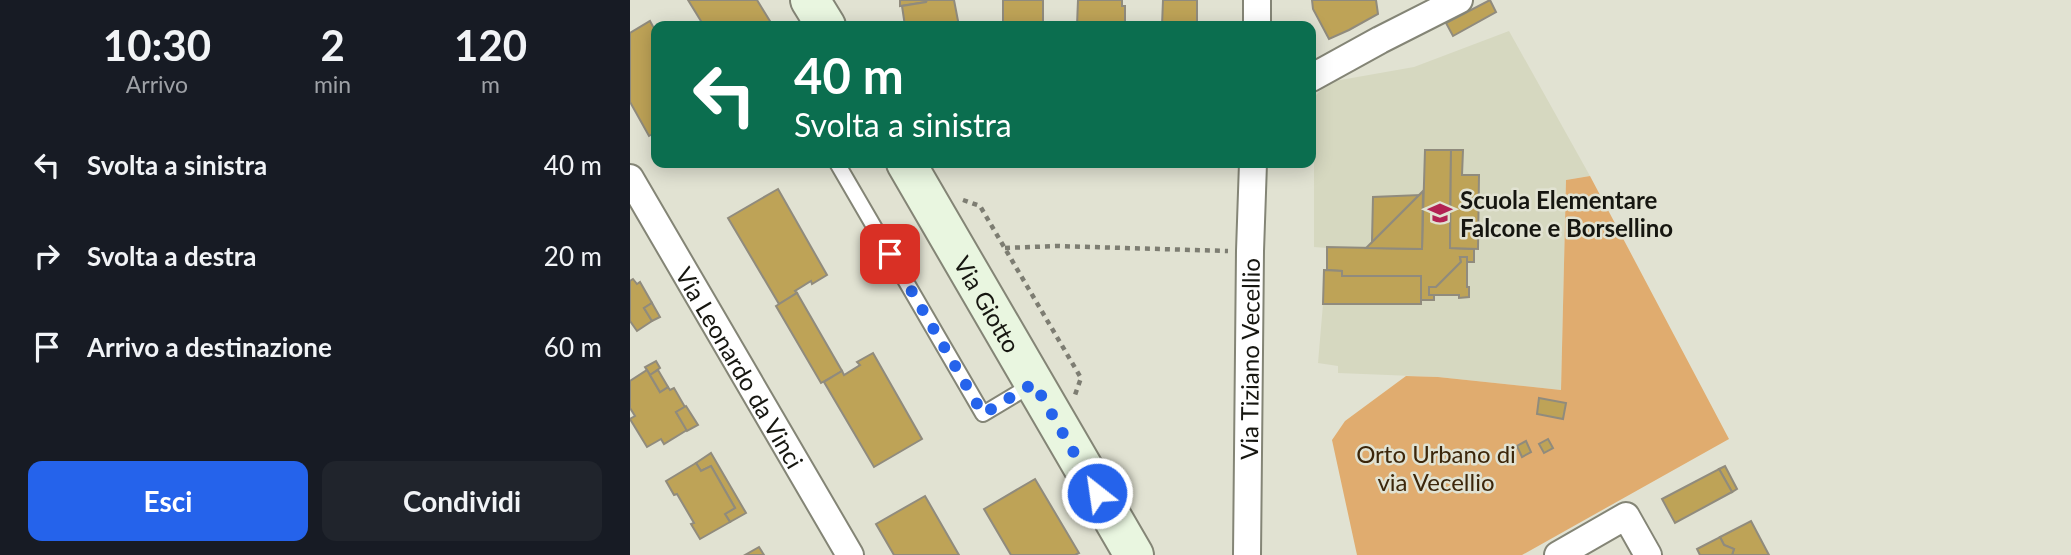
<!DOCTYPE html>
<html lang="it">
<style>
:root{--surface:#171b24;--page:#20242c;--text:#f1f3f6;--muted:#9ea1a6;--accent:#2563eb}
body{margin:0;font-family:Lato,sans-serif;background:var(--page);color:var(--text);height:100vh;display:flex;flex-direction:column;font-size:26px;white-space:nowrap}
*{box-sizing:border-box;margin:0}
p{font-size:23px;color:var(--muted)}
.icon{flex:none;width:38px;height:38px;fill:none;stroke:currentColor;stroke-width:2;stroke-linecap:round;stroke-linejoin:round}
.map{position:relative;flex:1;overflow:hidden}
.sheet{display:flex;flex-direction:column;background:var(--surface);width:630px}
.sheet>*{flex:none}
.guide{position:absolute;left:21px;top:21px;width:665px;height:147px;border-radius:14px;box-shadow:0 4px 18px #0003;background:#0b6e4f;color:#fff;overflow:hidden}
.pin{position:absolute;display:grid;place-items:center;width:60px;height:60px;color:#fff;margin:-30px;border-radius:14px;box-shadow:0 4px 10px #0006}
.me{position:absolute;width:77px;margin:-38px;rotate:330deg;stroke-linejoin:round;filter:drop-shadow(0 0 5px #0008)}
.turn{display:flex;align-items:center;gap:24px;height:147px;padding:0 28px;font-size:32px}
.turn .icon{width:91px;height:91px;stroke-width:2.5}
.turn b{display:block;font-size:49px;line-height:60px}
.eta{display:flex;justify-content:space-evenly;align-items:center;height:119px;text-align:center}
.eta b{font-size:42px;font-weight:700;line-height:49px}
.button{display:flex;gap:14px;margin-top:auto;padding:14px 28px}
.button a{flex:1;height:80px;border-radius:14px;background:var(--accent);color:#fff;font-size:28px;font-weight:700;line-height:80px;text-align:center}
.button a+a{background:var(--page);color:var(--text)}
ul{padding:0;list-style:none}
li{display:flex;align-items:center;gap:21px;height:91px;padding:0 28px}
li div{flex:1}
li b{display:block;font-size:26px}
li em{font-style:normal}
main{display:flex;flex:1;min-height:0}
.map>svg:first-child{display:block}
.built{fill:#d6d8c0}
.green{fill:#e0ac6f}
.building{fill:#bea357;stroke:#908b7d;stroke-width:2}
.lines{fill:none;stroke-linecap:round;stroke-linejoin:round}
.lane-casing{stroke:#848576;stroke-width:18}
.street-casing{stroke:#848576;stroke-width:30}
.secondary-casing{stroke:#848576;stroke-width:42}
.path{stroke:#7d7d72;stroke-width:4.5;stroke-dasharray:5 5;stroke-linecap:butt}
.lane{stroke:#fff;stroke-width:14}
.street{stroke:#fff;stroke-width:26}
.secondary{stroke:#e9f6e0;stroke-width:38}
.route{stroke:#2563eb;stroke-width:12;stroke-dasharray:0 21.6}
.labels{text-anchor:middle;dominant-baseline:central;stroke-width:5;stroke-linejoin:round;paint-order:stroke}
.poi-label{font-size:24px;font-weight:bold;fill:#161610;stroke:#e1e2d2;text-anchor:start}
.street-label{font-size:24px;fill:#161610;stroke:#e1e2d2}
.park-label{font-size:24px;fill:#3c260a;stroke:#e1e2d2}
</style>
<main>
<section class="sheet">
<div class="eta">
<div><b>10:30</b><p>Arrivo</p></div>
<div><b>2</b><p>min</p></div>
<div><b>120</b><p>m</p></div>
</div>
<ul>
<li><svg class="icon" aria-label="left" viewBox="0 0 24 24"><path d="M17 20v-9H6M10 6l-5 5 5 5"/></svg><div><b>Svolta a sinistra</b></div><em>40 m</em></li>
<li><svg class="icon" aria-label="right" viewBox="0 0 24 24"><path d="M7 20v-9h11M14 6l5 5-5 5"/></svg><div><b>Svolta a destra</b></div><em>20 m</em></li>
<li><svg class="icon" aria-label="arrive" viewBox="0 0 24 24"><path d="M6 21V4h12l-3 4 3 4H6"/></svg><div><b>Arrivo a destinazione</b></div><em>60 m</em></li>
</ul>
<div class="button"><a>Esci</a><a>Condividi</a></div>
</section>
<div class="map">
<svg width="1441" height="555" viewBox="0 0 1441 555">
<rect width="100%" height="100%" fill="#e1e2d2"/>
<polygon class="built" points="879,31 960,176 936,180 931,390 808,377 708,373 708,366 688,363 693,304 694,270 697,270 697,248 684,247 684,97 699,82 784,67"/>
<polygon class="green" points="960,176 1099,439 892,555 727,555 702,440 715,421 776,376 808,377 931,390 936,180"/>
<g class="building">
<polygon points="58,0 127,0 143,26 74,26"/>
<polygon points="270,0 297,0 296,2 270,6"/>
<polygon points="297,0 324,0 329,26 275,26 272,6 296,2"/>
<rect x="373" y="0" width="40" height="26"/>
<polygon points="448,0 492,0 492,6 495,6 495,26 447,26"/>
<polygon points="533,0 567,0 567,26 532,26"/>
<polygon points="682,0 746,0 748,14 719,30 699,39 683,9"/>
<polygon points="860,0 866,12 823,36 816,23"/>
<polygon points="20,21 26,32 26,132 19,136 0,102 0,33"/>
<polygon points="795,150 821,150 820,248 844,249 844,262 837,262 837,257 830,257 831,262 806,287 799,287 799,295 804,295 804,300 791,300 791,276 712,276 712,271 697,270 697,247 792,249"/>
<polygon points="821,150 833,150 832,175 849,175 848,249 820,248"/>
<polygon points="148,189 197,275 182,284 181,281 165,291 167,293 149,304 98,218"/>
<polygon points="793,191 792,249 736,248"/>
<polygon points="789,195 742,242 743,197"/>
<polygon points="830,257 837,257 837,287 839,287 839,297 829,298 829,295 799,295 799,287 806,287 831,262"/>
<polygon points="694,270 712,271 712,276 791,276 791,304 693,304"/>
<polygon points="3,279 7,284 10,282 22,303 14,308 22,321 7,331 0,321 0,281"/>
<polygon points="167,293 212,371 191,383 146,306"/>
<polygon points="22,303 30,317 22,321 14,308"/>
<polygon points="243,353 292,439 244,467 194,382 212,371 214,375 230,365 227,362"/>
<polygon points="26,361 30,368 20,375 15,367"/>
<polygon points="17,370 30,392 38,387 40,390 44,388 55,407 46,412 57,430 34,444 31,439 17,447 0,419 5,416 0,408 0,381"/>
<polygon points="28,370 38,387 30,392 20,375"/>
<polygon points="909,398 936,403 933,419 907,414"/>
<polygon points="56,406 68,425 57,431 46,412"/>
<polygon points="918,439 923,448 914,453 909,444"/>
<polygon points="896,441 901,452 892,457 887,446"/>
<polygon points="81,453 116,513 100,522 95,514 105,508 81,466 71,471 66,463"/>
<polygon points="66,463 71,471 81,466 105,508 95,514 100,522 70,539 61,524 64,523 47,494 44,495 36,481"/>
<polygon points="1095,466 1107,489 1102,492 1089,469"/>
<polygon points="1089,469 1102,492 1045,523 1032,499"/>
<polygon points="405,479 449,553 445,555 381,555 354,509"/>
<polygon points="295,496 329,555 264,555 246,524"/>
<polygon points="1121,521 1139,555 1102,555 1104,549 1094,545 1090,537"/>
<polygon points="1090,537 1094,545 1104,549 1102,555 1070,555 1067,549"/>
<polygon points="129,547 134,555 115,555"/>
</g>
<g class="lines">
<g class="lane-casing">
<polyline id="lane" points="207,163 353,414 403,384"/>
</g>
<g class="street-casing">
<g id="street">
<polyline points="627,26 627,0"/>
<polyline points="681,78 750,40 829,0"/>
<path id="s1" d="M0,178L220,555"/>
<path id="s2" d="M617,555L620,251L623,163"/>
<polyline points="928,555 996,516 1018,555"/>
</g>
</g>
<g class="secondary-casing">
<g id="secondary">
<polyline points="180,0 196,26"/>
<path id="s3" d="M276,163L504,555"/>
</g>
</g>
<g class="path">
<polyline points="333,200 350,206 451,378 445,395"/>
<polyline points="375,248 427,246 598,251"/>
</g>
<use href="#lane" class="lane"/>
<use href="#street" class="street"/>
<use href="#secondary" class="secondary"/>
</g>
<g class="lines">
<polyline class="route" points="260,254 353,414 404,383 467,493"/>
</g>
<defs>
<g id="school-bare" transform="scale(1.89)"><path d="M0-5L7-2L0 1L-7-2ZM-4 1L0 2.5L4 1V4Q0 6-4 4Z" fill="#b22253" stroke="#e1e2d2" stroke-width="2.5" paint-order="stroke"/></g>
</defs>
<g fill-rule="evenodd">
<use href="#school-bare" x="810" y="213"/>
</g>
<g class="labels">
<g class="poi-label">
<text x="830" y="199">Scuola Elementare<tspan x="830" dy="28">Falcone e Borsellino</tspan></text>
</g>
<g class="street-label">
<text stroke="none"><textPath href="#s3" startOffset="163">Via Giotto</textPath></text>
<text stroke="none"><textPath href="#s2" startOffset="196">Via Tiziano Vecellio</textPath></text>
<text stroke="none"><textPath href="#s1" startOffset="219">Via Leonardo da Vinci</textPath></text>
</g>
<g class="park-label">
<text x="806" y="453">Orto Urbano di<tspan x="806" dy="28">via Vecellio</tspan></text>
</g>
</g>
</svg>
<div class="pin" style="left:260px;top:254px;background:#d93025"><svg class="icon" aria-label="arrive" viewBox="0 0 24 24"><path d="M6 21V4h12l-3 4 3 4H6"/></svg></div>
<svg class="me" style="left:467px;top:493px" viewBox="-20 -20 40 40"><circle r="17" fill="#2563eb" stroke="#fff" stroke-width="3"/><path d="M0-11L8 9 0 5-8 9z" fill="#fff"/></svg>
<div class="guide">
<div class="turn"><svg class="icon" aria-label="left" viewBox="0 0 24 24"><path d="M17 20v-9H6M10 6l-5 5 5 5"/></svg><div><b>40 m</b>Svolta a sinistra</div></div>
</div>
</div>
</main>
